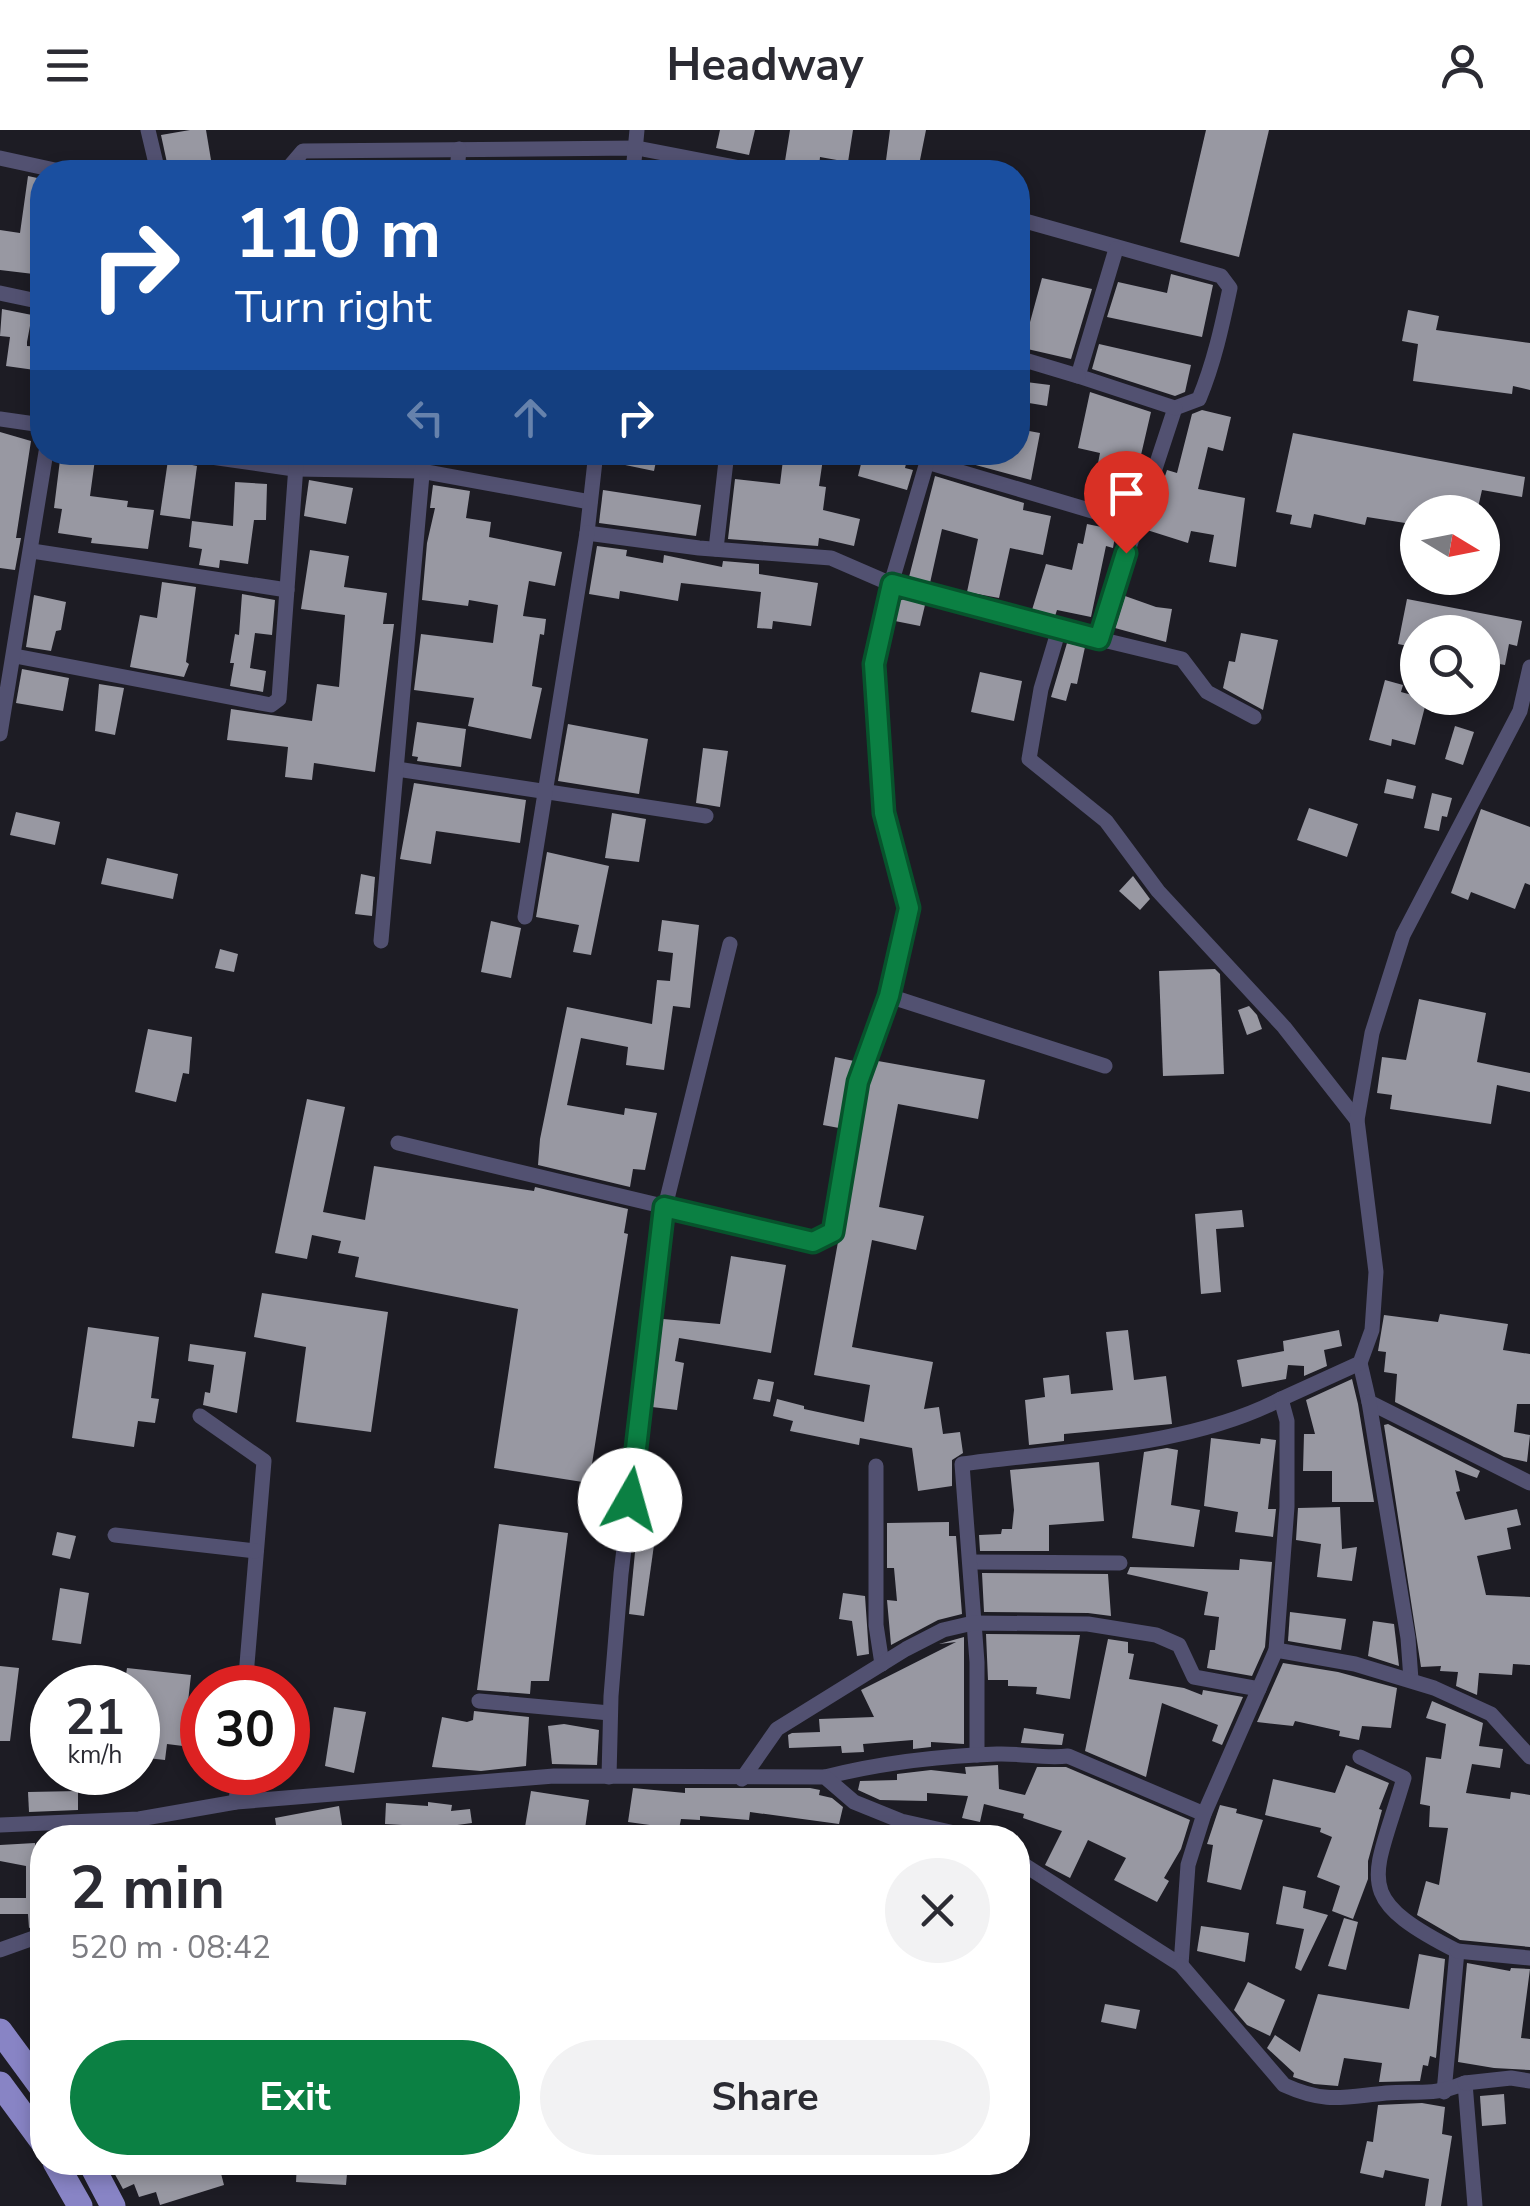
<!DOCTYPE html>
<meta charset="utf-8">
<style>
:root{--surface:#fff;--page:#f2f2f3;--text:#2b2b33;--muted:#7c7c81;--accent:#0b8043}
body{margin:0;font-family:"Nunito Sans",sans-serif;background:var(--page);color:var(--text);height:100vh;display:flex;flex-direction:column;font-size:38px;white-space:nowrap}
*{box-sizing:border-box;margin:0}
p{font-size:32px;color:var(--muted)}
.icon{flex:none;width:55px;height:55px;fill:none;stroke:currentColor;stroke-width:2;stroke-linecap:round;stroke-linejoin:round}
.map{position:relative;flex:1;overflow:hidden}
.sheet{position:absolute;left:30px;top:1695px;width:1000px;height:350px;display:flex;flex-direction:column;background:var(--surface);border-radius:40px;box-shadow:0 5px 15px #0003}
.sheet>*{flex:none}
.banner{position:absolute;left:30px;top:30px;width:1000px;height:305px;border-radius:40px;box-shadow:0 5px 15px #0003;background:#1a4fa0;color:#fff;overflow:hidden}
.needle{width:65px;rotate:100deg}
.buttons{position:absolute;left:1400px;top:365px;display:grid;gap:20px}
.buttons a{display:grid;place-items:center;width:100px;height:100px;border-radius:50%;background:var(--surface);box-shadow:0 5px 15px #0003;font-size:50px}
.speed{position:absolute;left:30px;top:1535px;display:flex;gap:20px;font-size:50px;font-weight:700;text-align:center}
.speed>*{display:grid;place-content:center;width:130px;height:130px;border-radius:50%;background:var(--surface);box-shadow:0 5px 15px #0003;line-height:1}
.speed small{font-size:25px;font-weight:400}
.speed .limit{border:15px solid #d22;background:#fff;color:#111}
.pin{position:absolute;display:grid;place-items:center;width:85px;height:85px;color:#fff;margin:-102px -42px;border-radius:50% 50% 50% 0;rotate:-45deg;box-shadow:0 0 10px #0007}
.pin .icon{rotate:45deg}
.me{position:absolute;width:110px;margin:-55px;rotate:7deg;stroke-linejoin:round;filter:drop-shadow(0 0 8px #0008)}
.turn{display:flex;align-items:center;gap:35px;height:210px;padding:0 40px;font-size:45px}
.turn .icon{width:130px;height:130px;stroke-width:2.5}
.turn b{display:block;font-size:70px;line-height:85px}
.lanes{display:flex;align-items:center;height:95px;padding:0 40px;background:#0003;justify-content:center;gap:50px;direction:ltr}
.lanes .off{opacity:.35}
.round{display:grid;place-items:center;flex:none;width:105px;height:105px;border-radius:52px;background:var(--page)}
.head{display:flex;align-items:center;justify-content:space-between;height:170px;padding:0 40px}
h1{font-size:60px;font-weight:700;line-height:75px}
.cta{display:flex;gap:20px;margin-top:auto;padding:20px 40px}
.cta a{flex:1;height:115px;border-radius:60px;background:var(--accent);color:#fff;font-size:40px;font-weight:700;line-height:115px;text-align:center}
.cta a+a{background:var(--page);color:var(--text)}
header{display:flex;justify-content:space-between;align-items:center;height:130px;padding:0 40px;background:var(--surface);font-size:45px;font-weight:700}
.map>svg:first-child{display:block}
.building{fill:#9898a2}
.lines{fill:none;stroke-linecap:round;stroke-linejoin:round}
.street{stroke:#525171;stroke-width:15}
.primary{stroke:#8884c5;stroke-width:25}
.route-casing{stroke:#07532c;stroke-width:25}
.route{stroke:#0b8043;stroke-width:18}
</style>
<header><svg class="icon" aria-label="menu" viewBox="0 0 24 24"><path d="M4 6h16M4 12h16M4 18h16"/></svg>Headway<svg class="icon" aria-label="person" viewBox="0 0 24 24"><circle cx="12" cy="8" r="4"/><path d="M4 21q1-7 8-7t8 7"/></svg></header>
<div class="map">
<svg width="1530" height="2076" viewBox="0 0 1530 2076">
<rect width="100%" height="100%" fill="#1d1c24"/>
<g class="building">
<polygon points="190,0 206,0 213,42 169,42 161,5"/>
<polygon points="720,0 755,0 749,25 716,18"/>
<polygon points="790,0 853,0 848,32 820,27 819,37 785,31"/>
<polygon points="890,0 926,0 919,35 902,32 901,40 885,38"/>
<polygon points="1206,0 1269,0 1239,127 1180,112"/>
<polygon points="28,46 42,49 42,145 0,140 0,100 20,103"/>
<polygon points="1171,144 1213,155 1202,207 1107,187 1118,152 1167,163"/>
<polygon points="1042,148 1092,159 1071,229 1023,218"/>
<polygon points="2,179 32,185 27,212 27,216 42,217 42,241 6,236 10,207 0,206"/>
<polygon points="1408,180 1439,186 1436,200 1530,213 1530,260 1513,256 1512,264 1413,251 1418,214 1402,211"/>
<polygon points="1099,214 1191,235 1185,262 1175,266 1092,239"/>
<polygon points="1026,252 1050,255 1047,276 1023,272"/>
<polygon points="1090,262 1151,282 1134,355 1127,354 1122,378 1091,369 1100,323 1078,318"/>
<polygon points="1202,280 1231,287 1223,321 1208,317 1198,359 1245,368 1236,437 1209,432 1214,405 1191,401 1188,413 1147,400 1167,340 1177,343 1192,284"/>
<polygon points="1018,299 1040,303 1031,350 972,334 974,322 1018,322"/>
<polygon points="0,302 31,311 16,408 21,408 15,440 0,438"/>
<polygon points="1293,303 1525,347 1522,367 1482,360 1477,382 1418,382 1418,395 1367,387 1365,395 1314,384 1311,398 1290,394 1292,385 1276,382"/>
<polygon points="61,322 96,322 90,366 128,371 127,377 154,380 148,419 91,413 92,408 58,403 62,379 54,378"/>
<polygon points="607,322 658,322 654,341 606,331"/>
<polygon points="784,322 824,322 819,356 826,357 823,380 860,389 854,416 819,408 818,416 728,409 735,349 780,354"/>
<polygon points="864,322 909,322 905,338 913,340 907,360 858,346"/>
<polygon points="168,330 197,336 190,389 160,385"/>
<polygon points="935,346 1024,373 1023,380 1051,386 1043,425 1010,418 999,468 967,462 978,409 942,399 930,453 909,447"/>
<polygon points="309,350 353,358 346,394 304,386"/>
<polygon points="235,352 267,354 266,390 254,390 248,434 220,430 219,438 199,435 202,419 189,417 192,391 233,396"/>
<polygon points="433,355 470,361 466,388 491,392 489,407 562,422 555,456 529,451 523,486 546,489 544,505 540,504 532,556 542,558 531,609 468,596 474,568 414,560 421,504 493,513 498,475 469,470 468,476 422,470 427,413 435,378 430,378"/>
<polygon points="603,360 701,375 696,406 599,393"/>
<polygon points="1087,394 1116,400 1113,418 1106,416 1091,487 1057,480 1055,486 1032,480 1046,434 1072,440 1078,413 1083,414"/>
<polygon points="597,416 627,420 626,426 663,433 664,425 722,437 723,431 759,434 759,444 818,453 811,496 773,491 772,499 757,498 761,462 681,453 678,471 620,461 619,469 589,464"/>
<polygon points="310,420 349,426 344,457 387,463 383,494 394,494 375,642 314,633 312,650 285,647 288,617 227,610 231,579 312,591 317,554 339,557 345,485 301,479"/>
<polygon points="162,452 196,457 186,532 189,534 184,547 130,537 140,485 157,488"/>
<polygon points="242,464 275,470 272,505 255,503 250,538 266,541 263,562 230,556 234,533 230,533 235,504 239,505"/>
<polygon points="34,465 66,472 61,500 56,501 51,521 26,517"/>
<polygon points="1125,466 1156,477 1172,479 1166,512 1115,498"/>
<polygon points="904,469 925,475 920,496 895,491 899,471"/>
<polygon points="1407,469 1522,491 1517,516 1509,514 1505,535 1482,531 1482,502 1418,502 1418,518 1398,514"/>
<polygon points="1241,503 1278,510 1263,580 1223,558 1229,531 1235,532"/>
<polygon points="1067,513 1085,517 1077,554 1071,553 1066,571 1051,567"/>
<polygon points="22,539 69,548 63,581 16,573"/>
<polygon points="980,542 1022,551 1014,591 971,582"/>
<polygon points="1385,550 1403,555 1401,562 1427,569 1415,615 1392,609 1391,616 1369,610"/>
<polygon points="99,554 124,558 115,605 95,601"/>
<polygon points="417,592 466,599 461,637 417,631 418,627 412,626"/>
<polygon points="568,594 648,609 639,664 558,651"/>
<polygon points="1455,596 1474,602 1463,635 1445,629"/>
<polygon points="703,618 728,621 720,677 696,673"/>
<polygon points="1387,649 1416,656 1413,669 1384,663"/>
<polygon points="414,653 526,670 520,713 436,701 431,734 400,729"/>
<polygon points="1432,663 1452,668 1447,687 1442,686 1439,701 1424,698"/>
<polygon points="1309,678 1358,694 1347,727 1297,710"/>
<polygon points="1481,679 1530,697 1530,755 1525,753 1515,779 1471,762 1468,770 1451,763"/>
<polygon points="16,682 60,692 55,715 10,705"/>
<polygon points="612,683 646,689 639,732 605,728"/>
<polygon points="547,722 609,736 591,825 573,822 579,795 536,787"/>
<polygon points="107,728 178,744 173,769 101,754"/>
<polygon points="361,744 375,747 372,786 355,784"/>
<polygon points="1133,746 1150,769 1140,780 1119,761"/>
<polygon points="662,790 699,795 690,878 673,876 664,940 626,935 628,917 581,908 567,975 624,985 625,978 657,983 645,1040 633,1039 630,1057 538,1035 540,1009 567,877 652,894 657,850 670,851 673,823 658,821"/>
<polygon points="491,791 521,798 511,848 481,842"/>
<polygon points="220,819 238,824 234,842 215,838"/>
<polygon points="1215,839 1220,844 1224,944 1163,946 1159,841"/>
<polygon points="1419,869 1486,883 1477,932 1530,943 1530,962 1497,955 1491,994 1390,979 1392,965 1377,963 1382,927 1406,930"/>
<polygon points="1249,876 1257,885 1262,899 1247,905 1238,880"/>
<polygon points="148,899 192,907 189,944 183,943 176,972 135,962"/>
<polygon points="835,927 854,931 847,950 839,998 823,995"/>
<polygon points="878,931 985,950 978,989 898,974 879,1077 924,1086 916,1120 872,1110 852,1217 933,1232 924,1279 939,1277 943,1304 960,1302 963,1323 952,1330 952,1356 918,1361 912,1318 860,1308 859,1315 790,1301 793,1291 773,1286 777,1269 804,1276 804,1279 864,1292 870,1255 814,1245 838,1112 844,1104 869,955"/>
<polygon points="307,969 345,977 323,1082 365,1090 374,1036 534,1061 535,1057 628,1079 624,1103 628,1104 589,1353 494,1338 518,1179 355,1147 359,1127 338,1123 341,1111 312,1105 307,1129 275,1123"/>
<polygon points="1242,1080 1244,1097 1216,1099 1221,1162 1201,1164 1195,1084"/>
<polygon points="731,1126 786,1135 771,1223 679,1208 675,1231 684,1233 677,1280 652,1277 663,1189 720,1194"/>
<polygon points="262,1163 388,1182 371,1302 296,1292 306,1217 254,1207"/>
<polygon points="1440,1184 1508,1194 1503,1220 1530,1224 1530,1274 1517,1274 1514,1302 1530,1305 1527,1332 1504,1327 1395,1272 1397,1244 1384,1242 1386,1222 1378,1221 1384,1185 1438,1192"/>
<polygon points="88,1197 159,1207 151,1268 159,1269 155,1293 138,1291 134,1317 72,1308"/>
<polygon points="1128,1200 1134,1250 1166,1246 1172,1294 1064,1304 1064,1311 1029,1315 1025,1270 1045,1267 1043,1248 1069,1245 1071,1264 1113,1260 1106,1202"/>
<polygon points="1339,1200 1342,1216 1324,1220 1327,1236 1304,1246 1304,1236 1288,1235 1286,1249 1242,1257 1237,1230 1284,1221 1283,1211"/>
<polygon points="190,1214 246,1222 237,1283 203,1275 205,1262 210,1263 214,1235 188,1231"/>
<polygon points="758,1249 774,1252 770,1272 753,1269"/>
<polygon points="1352,1249 1358,1274 1374,1372 1332,1372 1332,1341 1303,1341 1304,1304 1315,1304 1306,1270"/>
<polygon points="1388,1294 1480,1341 1477,1348 1455,1340 1460,1361 1456,1362 1465,1390 1517,1379 1521,1395 1507,1398 1511,1419 1477,1426 1486,1465 1530,1467 1530,1535 1513,1534 1512,1545 1479,1543 1477,1565 1456,1556 1458,1542 1440,1541 1441,1536 1421,1537 1384,1295"/>
<polygon points="1211,1308 1260,1314 1261,1308 1276,1310 1268,1379 1276,1379 1273,1407 1235,1402 1238,1382 1204,1376"/>
<polygon points="1167,1318 1178,1320 1171,1375 1200,1380 1194,1417 1132,1408 1144,1322"/>
<polygon points="1099,1332 1104,1391 1049,1395 1049,1421 980,1421 979,1405 1001,1404 1002,1399 1012,1399 1014,1380 1010,1340"/>
<polygon points="1340,1377 1342,1419 1357,1417 1352,1451 1317,1447 1321,1414 1296,1410 1298,1378"/>
<polygon points="949,1392 949,1406 956,1406 962,1484 938,1490 891,1515 887,1470 897,1471 894,1438 887,1438 887,1393"/>
<polygon points="499,1394 568,1403 549,1551 531,1551 530,1564 477,1560"/>
<polygon points="57,1402 76,1406 70,1429 52,1425"/>
<polygon points="636,1412 654,1415 644,1486 629,1484"/>
<polygon points="1240,1429 1272,1432 1265,1517 1252,1546 1207,1538 1210,1520 1215,1520 1219,1487 1204,1485 1208,1462 1127,1444 1130,1437 1239,1440"/>
<polygon points="982,1443 1108,1444 1111,1486 1088,1483 984,1482"/>
<polygon points="60,1458 89,1463 81,1514 52,1510"/>
<polygon points="843,1463 865,1466 869,1524 857,1526 852,1491 839,1489"/>
<polygon points="1290,1482 1346,1489 1341,1520 1288,1511"/>
<polygon points="1373,1491 1394,1494 1399,1536 1368,1526"/>
<polygon points="986,1504 1080,1505 1070,1569 1036,1564 1037,1557 1008,1556 1008,1550 988,1550"/>
<polygon points="964,1507 964,1614 931,1612 931,1617 913,1619 913,1610 863,1614 864,1622 842,1623 841,1616 789,1618 788,1605 792,1603 820,1602 819,1589 874,1587 861,1560 956,1512 939,1514"/>
<polygon points="1108,1509 1128,1512 1128,1523 1134,1524 1129,1549 1184,1558 1202,1565 1203,1560 1243,1567 1222,1615 1212,1611 1218,1595 1162,1573 1146,1647 1085,1621"/>
<polygon points="1283,1533 1338,1542 1397,1558 1391,1598 1362,1596 1359,1610 1339,1606 1340,1601 1295,1591 1293,1596 1257,1592"/>
<polygon points="0,1536 19,1538 10,1611 0,1611"/>
<polygon points="127,1538 191,1545 183,1616 167,1614 165,1630 138,1627 138,1558 124,1558"/>
<polygon points="1432,1571 1483,1593 1479,1616 1503,1619 1500,1638 1472,1634 1466,1663 1510,1669 1511,1662 1530,1665 1530,1817 1460,1810 1417,1785 1426,1751 1439,1755 1448,1698 1429,1697 1430,1676 1420,1674 1426,1627 1441,1629 1446,1594 1426,1588"/>
<polygon points="334,1577 366,1582 354,1643 325,1636"/>
<polygon points="474,1581 529,1587 526,1636 481,1641 432,1637 442,1587 467,1592 473,1590"/>
<polygon points="564,1594 599,1600 597,1635 552,1634 548,1596"/>
<polygon points="1024,1598 1064,1604 1062,1615 1021,1613"/>
<polygon points="998,1635 999,1659 1025,1665 1037,1637 1066,1637 1190,1690 1181,1719 1164,1748 1169,1751 1157,1772 1114,1750 1126,1728 1088,1710 1070,1748 1045,1735 1062,1701 1023,1688 1024,1684 984,1674 980,1692 962,1688 968,1666 927,1663 927,1671 880,1670 858,1660 860,1651 897,1650 897,1644 931,1640 966,1644 965,1637"/>
<polygon points="1346,1635 1389,1653 1379,1679 1382,1680 1368,1731 1368,1749 1353,1789 1332,1781 1340,1756 1317,1747 1332,1707 1320,1702 1321,1698 1265,1685 1273,1649 1335,1663"/>
<polygon points="633,1658 685,1663 685,1658 810,1658 820,1660 819,1665 832,1668 843,1677 839,1694 750,1682 749,1690 700,1686 700,1690 681,1689 679,1699 628,1692"/>
<polygon points="78,1661 78,1680 29,1682 28,1662"/>
<polygon points="531,1661 589,1670 584,1706 525,1697"/>
<polygon points="428,1672 452,1675 451,1681 470,1679 472,1693 450,1696 449,1701 423,1698 423,1704 401,1703 402,1695 385,1694 386,1673 428,1676"/>
<polygon points="1220,1675 1237,1679 1236,1683 1263,1690 1241,1760 1207,1752 1213,1715 1207,1714"/>
<polygon points="339,1676 344,1708 278,1708 275,1688"/>
<polygon points="35,1713 36,1733 42,1733 42,1794 29,1798 28,1784 0,1784 0,1768 26,1768 26,1736 0,1731 0,1715"/>
<polygon points="1283,1756 1306,1761 1303,1778 1328,1785 1301,1841 1295,1838 1304,1799 1276,1794"/>
<polygon points="1344,1788 1358,1792 1346,1840 1328,1836"/>
<polygon points="1201,1796 1249,1803 1245,1832 1197,1821"/>
<polygon points="1419,1824 1445,1829 1436,1928 1430,1926 1428,1936 1423,1935 1420,1951 1379,1952 1382,1933 1344,1928 1338,1956 1314,1954 1293,1947 1294,1943 1267,1918 1275,1905 1300,1922 1318,1864 1409,1879"/>
<polygon points="1467,1833 1510,1841 1511,1838 1530,1839 1521,1908 1530,1909 1530,1940 1494,1938 1458,1932"/>
<polygon points="1248,1852 1285,1870 1270,1906 1247,1895 1234,1880"/>
<polygon points="1105,1874 1140,1880 1136,1899 1101,1892"/>
<polygon points="1504,1964 1506,1994 1482,1996 1480,1966"/>
<polygon points="1422,1973 1445,1977 1442,2004 1452,2006 1441,2076 1425,2076 1429,2049 1385,2040 1383,2048 1360,2043 1367,2011 1373,2012 1378,1975"/>
<polygon points="126,2032 218,2032 224,2055 160,2075 156,2062 139,2067 134,2054 123,2059 112,2039"/>
<polygon points="297,2032 348,2032 346,2055 296,2052"/>
</g>
<g class="lines">
<g class="street">
<polyline points="148,0 158,42"/>
<polyline points="0,28 64,42"/>
<polyline points="285,42 303,21 637,18 761,42"/>
<polyline points="457,42 459,19"/>
<polyline points="633,42 637,0"/>
<path d="M1018,89L1221,146L1230,158C1222,196 1214,233 1199,269L1175,278L1099,509L1059,499"/>
<polyline points="1116,119 1078,246 1175,278"/>
<polyline points="0,163 42,172"/>
<polyline points="1018,228 1078,246"/>
<polyline points="0,289 42,295"/>
<polyline points="176,322 294,339 421,341 590,372"/>
<polyline points="596,322 587,403 699,418 831,428 891,454 1059,499 1041,559 1029,629 1106,691 1158,761 1284,897 1357,990"/>
<polyline points="927,332 1136,394"/>
<polyline points="716,419 727,322"/>
<polyline points="32,421 287,460"/>
<polyline points="1099,509 1182,529 1207,562 1254,587"/>
<polyline points="15,526 271,575 279,569 297,322"/>
<polyline points="0,604 46,322"/>
<polyline points="397,639 706,686"/>
<polyline points="525,787 587,403"/>
<polyline points="381,811 424,322"/>
<polyline points="889,866 1105,936"/>
<polyline points="398,1013 813,1112 833,1102 858,952 889,866 909,778 884,683 874,534 891,454 930,322"/>
<polyline points="1360,1233 1369,1272 1530,1353"/>
<polyline points="1369,1272 1408,1508 1411,1550"/>
<polyline points="200,1286 264,1331 245,1558"/>
<polyline points="876,1336 876,1495 882,1534"/>
<polyline points="115,1405 256,1421"/>
<polyline points="970,1432 1120,1433"/>
<polyline points="1276,1520 1355,1534 1434,1558 1491,1584 1530,1627"/>
<polyline points="479,1571 610,1583"/>
<path d="M977,1625V1532L962,1334C1064,1320 1189,1317 1281,1269"/>
<path d="M1360,1627L1404,1648C1374,1751 1349,1766 1457,1821L1444,1962"/>
<polyline points="609,1647 611,1566 621,1444 665,1077 730,814"/>
<path d="M825,1647C880,1633 940,1626 997,1624C1022,1623 1044,1629 1068,1626L1204,1684"/>
<polyline points="742,1649 777,1599 906,1519 943,1500 973,1493 1088,1494 1156,1505 1179,1515 1194,1547 1259,1559"/>
<polyline points="236,1672 239,1642"/>
<polyline points="0,1695 139,1689 236,1672 554,1646 825,1647 854,1672 901,1691 977,1708"/>
<polyline points="1018,1731 1181,1835 1188,1735 1204,1684 1276,1520 1287,1377 1287,1291 1281,1269 1360,1233 1372,1200 1376,1142 1357,990 1372,903 1403,805 1520,581 1530,537"/>
<polyline points="0,1820 42,1805"/>
<polyline points="1457,1821 1530,1828"/>
<path d="M1181,1835L1284,1955C1326,1974 1343,1967 1386,1963C1419,1960 1431,1967 1465,1953L1475,2076"/>
<polyline points="1465,1953 1511,1948 1530,1951"/>
</g>
<g class="primary">
<polyline points="0,1901 42,1958"/>
<polyline points="0,1954 42,2011"/>
<polyline points="55,2032 80,2076"/>
<polyline points="90,2032 113,2076"/>
</g>
</g>
<g class="lines">
<g class="route-casing">
<polyline id="route" points="630,1370 664,1077 813,1112 833,1102 858,952 889,866 909,778 884,683 874,534 892,454 1099,509 1126,423"/>
</g>
<use href="#route" class="route"/>
</g>
</svg>
<div class="buttons">
<a><svg class="needle" viewBox="-14 -14 28 28"><path d="M0-13l5 13h-10z" fill="#e53935"/><path d="M0 13l5-13h-10z" fill="#7c7c81"/></svg></a>
<a><svg class="icon" aria-label="search" viewBox="0 0 24 24"><circle cx="10" cy="10" r="6"/><path d="M15 15l6 6"/></svg></a>
</div>
<div class="speed"><div>21<small>km/h</small></div><div class="limit">30</div></div>
<div class="pin" style="left:1126px;top:423px;background:#d93025"><svg class="icon" aria-label="arrive" viewBox="0 0 24 24"><path d="M6 21V4h12l-3 4 3 4H6"/></svg></div>
<svg class="me" style="left:630px;top:1370px" viewBox="-20 -20 40 40"><circle r="19" fill="#fff"/><path d="M0-13L10 11 0 6-10 11z" fill="#0b8043"/></svg>
<div class="banner">
<div class="turn"><svg class="icon" aria-label="right" viewBox="0 0 24 24"><path d="M7 20v-9h11M14 6l5 5-5 5"/></svg><div><b>110 m</b>Turn right</div></div>
<div class="lanes"><svg class="icon off" aria-label="left" viewBox="0 0 24 24"><path d="M17 20v-9H6M10 6l-5 5 5 5"/></svg><svg class="icon off" aria-label="ahead" viewBox="0 0 24 24"><path d="M12 20V5M6 11l6-6 6 6"/></svg><svg class="icon" aria-label="right" viewBox="0 0 24 24"><path d="M7 20v-9h11M14 6l5 5-5 5"/></svg></div>
</div>
<section class="sheet">
<div class="head"><div><h1>2 min</h1><p>520 m · 08:42</p></div><a class="round"><svg class="icon" aria-label="close" viewBox="0 0 24 24"><path d="M6 6l12 12M18 6L6 18"/></svg></a></div>
<div class="cta"><a>Exit</a><a>Share</a></div>
</section>
</div>
